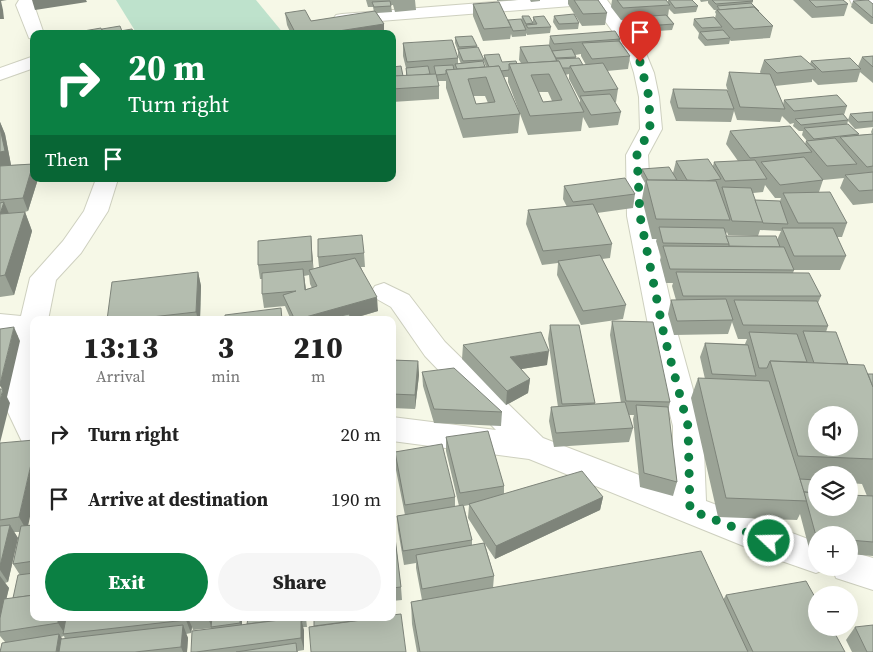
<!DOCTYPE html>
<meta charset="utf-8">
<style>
:root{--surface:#fff;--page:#f6f6f6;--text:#222;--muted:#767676;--accent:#0b8043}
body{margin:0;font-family:"Source Serif 4",serif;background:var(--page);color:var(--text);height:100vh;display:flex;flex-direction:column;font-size:19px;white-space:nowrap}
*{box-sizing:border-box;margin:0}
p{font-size:16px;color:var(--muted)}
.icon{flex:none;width:28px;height:28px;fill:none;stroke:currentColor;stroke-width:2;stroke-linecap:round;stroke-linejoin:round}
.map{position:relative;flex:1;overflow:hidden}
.details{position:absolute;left:30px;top:316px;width:366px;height:305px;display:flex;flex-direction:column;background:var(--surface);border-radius:10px;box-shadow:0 5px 20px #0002}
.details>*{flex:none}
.hud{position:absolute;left:30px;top:30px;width:366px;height:152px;border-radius:10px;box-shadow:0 5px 20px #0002;background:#0b8043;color:#fff;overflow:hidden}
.buttons{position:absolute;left:808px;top:406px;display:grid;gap:10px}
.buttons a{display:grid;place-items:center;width:50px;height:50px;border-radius:50%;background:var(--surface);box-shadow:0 5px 20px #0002;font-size:25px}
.pin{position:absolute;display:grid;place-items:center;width:42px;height:42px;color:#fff;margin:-51px -21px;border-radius:50% 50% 50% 0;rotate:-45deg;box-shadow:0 0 5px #0007}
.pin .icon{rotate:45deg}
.me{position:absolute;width:55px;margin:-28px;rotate:291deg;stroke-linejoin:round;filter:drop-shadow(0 0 4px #0008)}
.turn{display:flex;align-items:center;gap:18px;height:105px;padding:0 15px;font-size:22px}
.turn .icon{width:65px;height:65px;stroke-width:2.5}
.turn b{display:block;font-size:35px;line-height:42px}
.then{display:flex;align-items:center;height:48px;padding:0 15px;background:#0003;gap:10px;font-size:19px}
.eta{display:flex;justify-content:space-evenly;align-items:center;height:85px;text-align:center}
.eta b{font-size:30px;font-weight:800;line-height:35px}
.button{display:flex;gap:10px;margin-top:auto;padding:10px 15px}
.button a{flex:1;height:58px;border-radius:30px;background:var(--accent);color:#fff;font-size:20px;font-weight:800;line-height:58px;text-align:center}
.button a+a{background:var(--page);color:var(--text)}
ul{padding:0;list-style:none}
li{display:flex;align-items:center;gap:15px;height:65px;padding:0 15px}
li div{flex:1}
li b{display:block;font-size:19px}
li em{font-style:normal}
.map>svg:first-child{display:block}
.water{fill:#bee2cc}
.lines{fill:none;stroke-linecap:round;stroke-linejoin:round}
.minor-casing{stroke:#ced0bf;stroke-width:2}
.minor{fill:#fff;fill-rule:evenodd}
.wall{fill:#9ba396;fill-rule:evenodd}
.shaded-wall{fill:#7e847a}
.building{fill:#b4bdaf;stroke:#7e847a;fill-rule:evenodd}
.route{stroke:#0b8043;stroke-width:9;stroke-dasharray:0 16.2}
</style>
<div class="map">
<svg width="873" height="652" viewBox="0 0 873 652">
<rect width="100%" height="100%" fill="#f6f8e7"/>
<polygon class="water" points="116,0 256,0 284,34 137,34"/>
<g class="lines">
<g class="minor-casing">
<g id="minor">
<polygon points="19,0 35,0 34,5 44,34 34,34 34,39 29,38 16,5"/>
<polygon points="519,0 607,0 645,51 654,73 659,97 662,129 648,155 651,216 678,335 703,426 706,501 816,542 816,568 828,568 816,573 773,558 529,459 392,441 392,417 496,430 425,356 391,307 375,298 371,292 375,286 384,283 409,295 445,342 543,438 673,488 673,426 650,335 627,216 626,155 640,129 639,97 634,73 627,51 591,2 584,5 342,24 336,23 333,19 336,15 342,14"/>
<polygon points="850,0 873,0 873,9 852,4"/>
<polygon points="34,56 34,68 0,80 0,68"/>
<polygon points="96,179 118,179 108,211 81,253 56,280 48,320 34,320 34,447 23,444 4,404 18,335 0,334 0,314 21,316 30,278 63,241 84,211"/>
<polygon points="849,551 873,558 873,590 836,578 832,568 849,568"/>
</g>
</g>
<use href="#minor" class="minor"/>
</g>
<g class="wall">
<polygon points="366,0 415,0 416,10 395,12 393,5 391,5 392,12 377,13 384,24 384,31 387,34 291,34 287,25 285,13 311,21 374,12 373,7 368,7"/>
<polygon points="497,0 517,0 497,1"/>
<polygon points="530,0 540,0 540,1 531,2"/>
<polygon points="568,0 598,0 607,13 605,25 582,26 568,4"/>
<polygon points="612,0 666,0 668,3 668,0 692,0 698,6 696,12 674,14 669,9 668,16 674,24 672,30 643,32 637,23 637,19 621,20 611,7"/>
<polygon points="700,0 752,0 753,1 752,4 773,26 770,38 731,41 730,40 729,44 705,46 698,38 699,33 693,25 694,19 715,18 716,14 715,12 716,10 714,10 708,3 708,1 701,2"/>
<polygon points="793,0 843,0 848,4 844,16 812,18"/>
<polygon points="853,1 873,4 873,24 871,24 851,7"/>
<polygon points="473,4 508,20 521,21 522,16 533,22 533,17 551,27 550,33 527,35 526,33 526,36 512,37 511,34 510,39 483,41 473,16"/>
<polygon points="554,16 579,23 578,29 558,30 553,22"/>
<path d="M550,36L620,39V41L630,56L628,69L607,71L618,89L616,102H614L621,112L618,125L589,128L583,117L581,131L528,135L508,82V77H504L520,114L518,133L463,138L446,88V81H438L439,86V99L392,102V67L403,76H406V68L403,56V43L458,58V64H461L458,56V51L455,43V37L477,46V48L484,60L483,63L485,67H486L484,62V55L502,62L517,64L521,63L519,60L520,47L549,45ZM581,54V56L586,65H583L576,58L575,55ZM569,74V79L580,100V104L565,75ZM539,92H548L552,101L543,102ZM473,96H485L488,103L476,104Z"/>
<path d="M873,56V83L860,72L857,82L818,85L812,79V82L775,86L783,105L784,100L847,106L844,115L848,120L850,114L873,112V203L853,205L840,188L844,178L823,180L819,192L847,223L842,237H837L846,256L840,270H794L793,273L821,296L818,303L828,326L826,332L848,364L868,374H873V556L849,554V535H816V552H810L800,514L797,520L718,517L691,398L698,378L705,379L700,357L705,343L745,344L747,339H738L732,322L728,334L674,335L668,314L671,300H676L672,286L673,283H666L660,260L661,257L656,241L657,239H652L642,199L645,183L641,176L642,169L673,173L676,161L713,166L714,162L738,161L726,144L730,131L805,144L806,141H807L802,135L803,131H799L793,126L794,123L790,124L782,116L780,122L737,120L734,111L731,122L676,121L670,102L673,89L729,95L726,85L729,72L761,74L760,72L764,60L810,64L811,61L858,66L862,57ZM848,121L855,129L873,127L871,132L872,134L858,135L859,134L847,124ZM765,185L775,198H781L780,201L755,200L753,193L763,192ZM760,230L781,231L777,240L726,236V234L727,232L728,235L758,236ZM816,475H849V483L862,484L867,496L816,508Z"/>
<polygon points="0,122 5,134 11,165 33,164 34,179 38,179 28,211 25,212 32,231 14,295 0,297"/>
<polygon points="564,186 635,194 633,208 597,213 612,244 610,258 602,259 626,305 623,319 581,325 557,275 558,263 542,265 526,224 528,210 567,207 563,199"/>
<path d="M311,236L313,269L319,267L318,257L364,253L365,267H361L378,311L352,319V320H291L285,306L264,308L262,294V279H260L258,265ZM309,275L310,284L312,288L306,289L304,276Z"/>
<polygon points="198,272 201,286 200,320 107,320"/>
<polygon points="612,321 670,402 668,411 677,482 673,496 640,487 633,419 634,415 629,415 633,428 629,442 554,447 549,421 551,407 558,407 548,339 550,325 595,403 595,404 621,403 610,335"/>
<polygon points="463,345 547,365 521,369 530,379 528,393 506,405 462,359"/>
<polygon points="392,360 418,361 419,375 415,409 392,408"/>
<polygon points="422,372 502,412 501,426 434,423 423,386"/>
<path d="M446,437L504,486V494L603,497L600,510L495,559L485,544L494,576L493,588L723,600L726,595L845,652H417L412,624L411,602L422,600L416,568V563L404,565L398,530L397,516L405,515L395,465V452L455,497V507L459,506L446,451ZM469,505L468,518L484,543L472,545V540L464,506Z"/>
<path d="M0,443L28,525H34V618H242V625L306,618L307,627H303L304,650L298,651V652H191L212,629V628L193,630L192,627L191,633L186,634L188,638L187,652H0L5,642L0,636ZM14,532H20L13,564L20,575L13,598L6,599L9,588L5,583L8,582L18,538ZM64,636L65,639H62L61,637Z"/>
<polygon points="392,483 394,500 392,500"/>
<polygon points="392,501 393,520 401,587 402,600 392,601"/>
<polygon points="855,627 873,652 852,652 846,640"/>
</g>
<g class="shaded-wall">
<polygon points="0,0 7,0 1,1 3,10 4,19 0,19"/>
<polygon points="32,0 86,0 87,2 35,10"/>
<polygon points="384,24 384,34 319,34"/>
<polygon points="0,122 5,134 12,170 0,173"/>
<polygon points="33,164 34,179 38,179 28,211 23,198"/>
<polygon points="4,202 10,216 0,214"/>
<polygon points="25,212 32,231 14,295 5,275"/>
<polygon points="311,236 312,250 314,275 312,261"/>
<polygon points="303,269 305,283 307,304 305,290"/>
<polygon points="198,272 201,286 200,320 198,320 196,312"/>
<polygon points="377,297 378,311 347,320 295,320"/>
<polygon points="14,327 20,341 7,397 10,403 0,443 0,400 3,390 0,386 0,384"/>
<polygon points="549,351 547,365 509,371 510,357"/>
<polygon points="418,361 419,375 415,409 415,395"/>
<polygon points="530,379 528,393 506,405 507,391"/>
<polygon points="34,451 34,498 27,531 19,517"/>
<polygon points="603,497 600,510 495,559 496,546"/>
<polygon points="10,525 18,538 8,582 0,570 0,566"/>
<polygon points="0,576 9,588 1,622 0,621"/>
<polygon points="58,618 68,618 65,634 58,623"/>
<polygon points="186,618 188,618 192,627 191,633 186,620"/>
<polygon points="208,618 213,618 212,628"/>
<polygon points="240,618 242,618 242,629 240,623"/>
<polygon points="301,618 304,630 304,650 301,638"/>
<polygon points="183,625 188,638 187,652 183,652 181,647"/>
<polygon points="59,634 63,640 62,652 56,652"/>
</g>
<g class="building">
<polygon points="574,0 598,0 607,13 583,14"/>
<polygon points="617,0 666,0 670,5 623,8"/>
<polygon points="669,0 692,0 698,6 675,8"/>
<polygon points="712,0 752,0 753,1 716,4"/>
<polygon points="809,0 843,0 848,4 816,7"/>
<polygon points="868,0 873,4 873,18 853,1"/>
<polygon points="390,1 391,6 374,7 372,2"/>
<polygon points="499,2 511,27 484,29 473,4"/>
<polygon points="751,3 759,11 754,7 720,10 717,6"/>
<polygon points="754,7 773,26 734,29 717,10"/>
<polygon points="305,10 311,21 375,11 384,24 319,34 296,34 285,13"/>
<polygon points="574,14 579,23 559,24 554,16"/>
<polygon points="666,15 674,24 645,26 638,17"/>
<polygon points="522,16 529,16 533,23 526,24"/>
<polygon points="544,16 551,27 528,28 526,25 537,24 533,17"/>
<polygon points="714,17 722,27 702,28 694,19"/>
<polygon points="521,19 526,30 513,31 508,20"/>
<polygon points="120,26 122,31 108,34 104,34 102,29"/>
<polygon points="101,28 103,34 66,34"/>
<polygon points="132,29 134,34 108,33"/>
<polygon points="723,30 730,38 707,40 700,32"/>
<polygon points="385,31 387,34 366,34"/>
<polygon points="615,31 620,39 554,44 550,36"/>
<polygon points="472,36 477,46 459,47 455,37"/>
<polygon points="452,40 458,58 407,62 403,43"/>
<polygon points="619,41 630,56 592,59 582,43"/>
<polygon points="549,45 557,61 528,63 520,47"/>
<polygon points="478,47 484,60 463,61 458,49"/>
<polygon points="572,49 576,57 556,58 552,51"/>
<polygon points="499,54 502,62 516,61 517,64 509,64 509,70 501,71 499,66 489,67 484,55"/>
<polygon points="801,56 816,69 777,73 764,60"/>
<polygon points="873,56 873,67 862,57"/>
<polygon points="579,58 583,65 570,66 570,68 562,68 559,61 557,61 556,59"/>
<polygon points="850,58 861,69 822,72 811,61"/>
<polygon points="483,61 485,67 457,69 455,64"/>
<path d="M559,61L584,112L530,116L509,64ZM549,74L562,100L543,102L531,75Z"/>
<polygon points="603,63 618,89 584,92 570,66"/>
<polygon points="453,65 454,70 446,70 446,74 436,75 434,66"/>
<polygon points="401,66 403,76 392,76 392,67"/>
<polygon points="428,66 430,74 407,76 406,68"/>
<path d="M499,66L520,114L463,119L446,70ZM486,77L495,102L476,104L468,79Z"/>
<polygon points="729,72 770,74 785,109 740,107"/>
<polygon points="436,74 439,86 392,89 392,76"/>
<polygon points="673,89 727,90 734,109 678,108"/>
<polygon points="610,94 621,112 591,115 580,96"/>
<polygon points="837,95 847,106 794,111 784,100"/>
<polygon points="873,112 873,121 858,122 850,114"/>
<polygon points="843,114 848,120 801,125 795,119"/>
<polygon points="848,124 859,134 814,139 804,128"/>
<polygon points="790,126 812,152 750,158 730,131"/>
<polygon points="0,128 5,151 0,152"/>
<polygon points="873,134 873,166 867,167 840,137"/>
<polygon points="835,138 857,164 827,166 806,141"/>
<polygon points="804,157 823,180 780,185 761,162"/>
<polygon points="708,159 721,179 705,181 687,180 676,161"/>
<polygon points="755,160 767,179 725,181 714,162"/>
<polygon points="33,164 23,198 0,200 0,166"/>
<polygon points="669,167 677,180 648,180 642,169"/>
<polygon points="873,172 873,190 859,191 845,175"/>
<polygon points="625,178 635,194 573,202 564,186"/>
<polygon points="646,180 716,181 730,220 656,219"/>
<polygon points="722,187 751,188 763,222 732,221"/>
<polygon points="830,192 847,223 798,223 783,193"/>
<polygon points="755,200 780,201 788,224 763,223"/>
<polygon points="4,202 0,214 0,203"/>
<polygon points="593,204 612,244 543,251 528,210"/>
<polygon points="25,212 5,275 0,276 0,214"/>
<polygon points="659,227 724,228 729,244 663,243"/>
<polygon points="782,228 833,228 846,256 794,256"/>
<polygon points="362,235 364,253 318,257 318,239"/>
<polygon points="311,236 312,261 258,265 258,241"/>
<polygon points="726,236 776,236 780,247 729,246 729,244"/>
<polygon points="663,246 784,247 794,270 670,269"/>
<polygon points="600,255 626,305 583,311 558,261"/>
<polygon points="355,258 377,297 295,320 283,295 296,291 262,294 262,273 303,269 305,290 317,286 309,270"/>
<polygon points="198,272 196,312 125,320 107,320 112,282"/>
<polygon points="676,272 809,273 821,296 683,296"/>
<polygon points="726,299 733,320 677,321 671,300"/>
<polygon points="734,300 817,301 828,326 743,325"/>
<polygon points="281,308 282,320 225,320 225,315"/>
<polygon points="349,314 352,320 324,320"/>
<polygon points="181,318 181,320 160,320"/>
<polygon points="612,321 653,322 670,402 626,401"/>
<polygon points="550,325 579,325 595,403 562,404"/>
<polygon points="14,327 0,384 0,329"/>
<polygon points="803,331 836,332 848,364 814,363"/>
<polygon points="541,332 549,351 510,357 530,379 507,391 463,345"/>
<polygon points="749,332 797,334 807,362 770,361 767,368 759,368"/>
<polygon points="705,343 748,345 756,376 712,374"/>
<polygon points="392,360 418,361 415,395 392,394"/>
<path d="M770,361L864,365L873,387V459L798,456ZM816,415H849V448H816Z"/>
<polygon points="454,368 502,412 434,409 422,372"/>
<polygon points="868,374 873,374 873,387"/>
<polygon points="698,378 769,381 807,501 726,498"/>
<polygon points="0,389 3,389 0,400"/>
<polygon points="625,402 633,428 556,433 551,407"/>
<polygon points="636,405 668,407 677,482 644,473"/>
<polygon points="488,431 504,486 460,493 446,437"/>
<polygon points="34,440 34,451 19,517 0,520 0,443"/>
<polygon points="442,444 455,497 405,505 395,452"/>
<polygon points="582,471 603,497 496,546 469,504"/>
<polygon points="800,479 816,480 816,493 804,492"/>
<polygon points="804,492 816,493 816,508 849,508 849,495 873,496 873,542 849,540 849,535 816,536"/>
<polygon points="463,505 472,540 403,551 397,516"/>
<polygon points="392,513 401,587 392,588"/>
<polygon points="10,525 0,566 0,526"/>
<polygon points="34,525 34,561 13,564 21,526"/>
<polygon points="484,543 494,576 422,589 416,555"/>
<polygon points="701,551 748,652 420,652 411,602"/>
<polygon points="34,573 34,595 13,598 18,575"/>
<polygon points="806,581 816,599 816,628 832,628 845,652 753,652 726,595"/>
<polygon points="34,595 34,618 58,618 58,623 0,632 0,618 4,599"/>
<polygon points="401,614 406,652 311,652 309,627 377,618 392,618 392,615"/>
<polygon points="66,618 186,618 186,620 63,634"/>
<polygon points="212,618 240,618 240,623 211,627"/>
<polygon points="248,618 296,618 247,624"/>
<polygon points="296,618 301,618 301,638 196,652 191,652 192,631"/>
<polygon points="301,618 305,618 305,620 302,621"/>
<polygon points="314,618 375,618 314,626"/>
<polygon points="183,625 181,647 135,652 59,652 61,639"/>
<polygon points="873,625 873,652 867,652 855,627"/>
<polygon points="59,634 56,652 0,652 2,643"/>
<polygon points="296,643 297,652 236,652"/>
</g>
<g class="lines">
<polyline class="route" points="640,62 649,97 650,129 637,155 640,216 664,335 688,426 690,510 769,541"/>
</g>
</svg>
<div class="buttons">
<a><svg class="icon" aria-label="sound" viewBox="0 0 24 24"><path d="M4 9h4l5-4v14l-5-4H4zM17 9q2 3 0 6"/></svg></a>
<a><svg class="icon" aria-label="layers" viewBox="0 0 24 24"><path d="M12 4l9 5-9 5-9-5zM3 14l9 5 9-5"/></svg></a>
<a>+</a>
<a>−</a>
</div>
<div class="pin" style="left:640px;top:62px;background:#d93025"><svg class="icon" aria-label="arrive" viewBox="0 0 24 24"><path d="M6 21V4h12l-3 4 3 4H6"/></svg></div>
<svg class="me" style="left:769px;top:541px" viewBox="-20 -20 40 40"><circle r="17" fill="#0b8043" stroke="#fff" stroke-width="3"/><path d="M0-11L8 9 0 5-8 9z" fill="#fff"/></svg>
<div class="hud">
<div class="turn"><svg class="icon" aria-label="right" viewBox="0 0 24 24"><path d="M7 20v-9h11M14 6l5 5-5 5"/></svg><div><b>20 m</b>Turn right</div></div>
<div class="then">Then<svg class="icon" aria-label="arrive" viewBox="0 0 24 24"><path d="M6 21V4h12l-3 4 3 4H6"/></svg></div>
</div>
<section class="details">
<div class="eta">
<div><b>13:13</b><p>Arrival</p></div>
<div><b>3</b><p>min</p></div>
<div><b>210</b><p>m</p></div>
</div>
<ul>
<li><svg class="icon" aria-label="right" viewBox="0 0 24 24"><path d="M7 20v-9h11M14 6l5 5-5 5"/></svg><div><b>Turn right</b></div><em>20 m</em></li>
<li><svg class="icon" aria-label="arrive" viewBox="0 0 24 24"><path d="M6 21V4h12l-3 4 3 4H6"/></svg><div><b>Arrive at destination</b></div><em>190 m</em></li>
</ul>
<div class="button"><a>Exit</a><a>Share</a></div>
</section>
</div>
